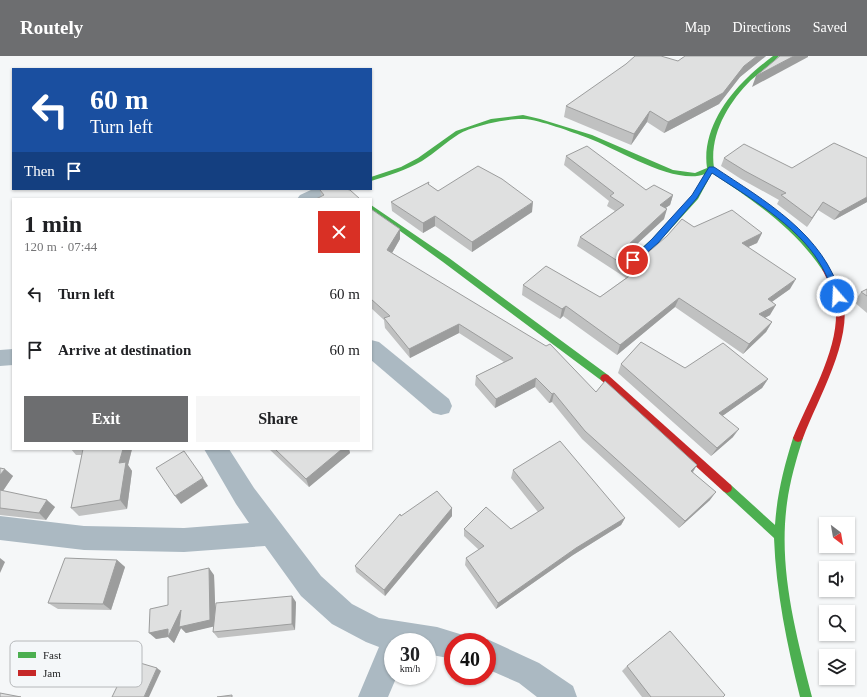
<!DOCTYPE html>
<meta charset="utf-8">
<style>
:root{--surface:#fff;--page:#f6f6f6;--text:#202124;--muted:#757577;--accent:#6d6e70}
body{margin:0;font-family:"Times New Roman",serif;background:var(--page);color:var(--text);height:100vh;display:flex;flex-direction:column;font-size:15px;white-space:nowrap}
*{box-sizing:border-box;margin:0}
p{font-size:13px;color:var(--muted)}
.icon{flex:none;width:22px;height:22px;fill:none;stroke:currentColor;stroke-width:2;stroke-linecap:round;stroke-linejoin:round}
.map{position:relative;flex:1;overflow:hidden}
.panel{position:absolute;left:12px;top:142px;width:360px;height:252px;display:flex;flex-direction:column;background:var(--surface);border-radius:0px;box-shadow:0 1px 3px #0004}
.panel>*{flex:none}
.banner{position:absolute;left:12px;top:12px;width:360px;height:122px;border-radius:0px;box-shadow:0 1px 3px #0004;background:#1a4fa0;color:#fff;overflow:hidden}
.needle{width:26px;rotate:149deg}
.controls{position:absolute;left:819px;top:461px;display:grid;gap:8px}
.controls a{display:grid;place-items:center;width:36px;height:36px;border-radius:0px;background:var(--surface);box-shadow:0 1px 3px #0004;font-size:20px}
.speed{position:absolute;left:384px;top:577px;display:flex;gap:8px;font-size:20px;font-weight:700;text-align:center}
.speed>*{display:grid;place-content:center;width:52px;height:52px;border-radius:50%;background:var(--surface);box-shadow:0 1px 3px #0004;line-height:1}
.speed small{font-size:10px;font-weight:400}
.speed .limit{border:6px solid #d22;background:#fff;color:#111}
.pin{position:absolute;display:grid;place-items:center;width:34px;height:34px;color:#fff;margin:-17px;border:2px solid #fff;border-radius:50%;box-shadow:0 1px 4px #0007}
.me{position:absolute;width:44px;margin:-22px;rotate:341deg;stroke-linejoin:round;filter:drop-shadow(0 0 3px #0008)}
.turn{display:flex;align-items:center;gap:14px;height:84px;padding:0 12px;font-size:18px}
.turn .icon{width:52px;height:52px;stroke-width:2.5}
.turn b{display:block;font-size:28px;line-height:34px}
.then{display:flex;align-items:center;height:38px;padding:0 12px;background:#0003;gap:8px;font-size:15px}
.round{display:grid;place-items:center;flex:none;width:42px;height:42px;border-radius:0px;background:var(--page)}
.headline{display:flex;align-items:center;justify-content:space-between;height:68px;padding:0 12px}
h1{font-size:24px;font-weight:700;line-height:30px}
.action{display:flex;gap:8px;margin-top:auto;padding:8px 12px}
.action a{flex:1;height:46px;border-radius:0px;background:var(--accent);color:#fff;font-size:16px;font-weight:700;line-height:46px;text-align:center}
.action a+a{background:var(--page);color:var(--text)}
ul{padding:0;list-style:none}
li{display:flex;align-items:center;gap:12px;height:56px;padding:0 12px}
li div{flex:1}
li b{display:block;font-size:15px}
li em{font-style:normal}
header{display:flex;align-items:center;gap:24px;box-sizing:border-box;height:56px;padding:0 20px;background:var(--accent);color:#fff}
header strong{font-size:19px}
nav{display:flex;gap:22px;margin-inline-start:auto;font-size:14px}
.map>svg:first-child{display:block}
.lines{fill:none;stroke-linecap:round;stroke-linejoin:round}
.street{fill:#abb9c2;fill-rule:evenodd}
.fast{fill:#4caf50;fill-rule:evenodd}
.jam{fill:#c62828;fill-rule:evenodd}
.wall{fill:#c0c1c1}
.shaded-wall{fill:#9c9d9d}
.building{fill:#dfe0e0;stroke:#9c9d9d}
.route{fill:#1a73e8;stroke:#114b97}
.key{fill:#f4f7f9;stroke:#b6b8ba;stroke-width:1}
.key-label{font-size:11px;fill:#242526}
</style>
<header>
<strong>Routely</strong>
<nav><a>Map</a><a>Directions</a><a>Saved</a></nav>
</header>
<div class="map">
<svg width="867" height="641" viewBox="0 0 867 641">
<rect width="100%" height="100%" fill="#f5f7f8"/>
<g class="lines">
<g class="street">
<path d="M313,133H337C328,146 310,143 297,143L300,139Z"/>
<polygon points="371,284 379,286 449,343 452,350 449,357 441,359 433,357 371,304"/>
<polygon points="13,293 13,309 0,310 0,294"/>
<polygon points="204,393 229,393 254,432 321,520 352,548 379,562 437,571 463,579 466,586 453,586 453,603 427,598 427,586 393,586 393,620 397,620 388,641 358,641 379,591 366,586 332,568 301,540 265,490 184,496 84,494 0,484 0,460 84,470 184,472 249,467 236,448"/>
<polygon points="487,583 539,607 573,630 577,641 537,641 519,627 487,613 487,586 481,586"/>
</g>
<g class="fast">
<path d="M773,0H779C771,9 760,16 751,24C728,47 709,79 714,112C757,141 802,168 830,213L829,215H823C794,171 755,146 712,117L698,143L658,187L636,206H630L629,204L630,202L652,183L692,140L705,118C676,130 617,93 588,82C572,76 540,64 524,63C509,62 472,70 459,78C446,86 435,97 422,105C406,114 388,120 371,125V121L401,111L418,102L456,75L491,63L523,59L540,63L592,79L673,114L695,117L707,112C702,78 723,45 747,22C755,14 764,7 773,0Z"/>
<polygon points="371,149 449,202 608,319 610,322 608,325 602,325 443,206 371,154"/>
<path d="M798,378L801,379L803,382C796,404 790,425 787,447C778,513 796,578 812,641H800C787,588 776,536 774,482L723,435L722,432L723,429L727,427L731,429L775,469C777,438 784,411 793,382L795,379Z"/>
</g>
<g class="jam">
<path d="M826,210L829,211C834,221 840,231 843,242C853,284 818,342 803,382L801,385L798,386L795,385L793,382C808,345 837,297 836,257C836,241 829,227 822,213Z"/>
<polygon points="605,318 608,319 731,429 732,432 731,435 727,437 723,435 602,325 600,322 602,319"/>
</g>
</g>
<g class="wall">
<polygon points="685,0 766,0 740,21 719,48 664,77 647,66 631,89 564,61 566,50 678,5"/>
<polygon points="566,100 646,134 673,139 670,149 665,152 664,163 626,198 629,201 637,203 644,200 694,171 762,177 757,187 748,191 790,233 771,246 770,259 765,262 772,266 766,276 743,298 675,251 617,299 563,260 560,263 522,239 523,229 600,241 626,222 577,190 580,181 615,155 607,150 609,145 564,109"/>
<polygon points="724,102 792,112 867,146 834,164 818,154 807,171 777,148 779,144 741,123 721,110"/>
<polygon points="429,126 429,129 438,135 532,156 472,196 435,170 423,177 392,155 391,146"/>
<polygon points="346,133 321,140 320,134"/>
<polygon points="371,153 400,173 400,183 392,197 596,336 697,409 693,416 710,444 679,472 582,383 552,346 549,347 535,331 495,352 475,329 476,320 504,306 459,277 410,302 385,272 384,264 371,252"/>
<polygon points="867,233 867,257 854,246 861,236"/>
<polygon points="621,308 685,312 768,323 762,332 722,360 733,381 711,400 618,317"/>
<polygon points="71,393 132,393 128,409 132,415 127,453 79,460 71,452 82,399 76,399"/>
<polygon points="269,393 349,393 350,397 309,431"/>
<polygon points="0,412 13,420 3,435 55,451 46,464 0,459"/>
<polygon points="513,414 625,462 621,469 573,499 496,553 465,509 466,502 479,494 464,480 464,473 511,473 538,456 511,422"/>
<polygon points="452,452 452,460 385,540 356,516 355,510 401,460"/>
<polygon points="117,504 125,511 111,554 58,553 48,547"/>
<polygon points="214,519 215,553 296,546 295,574 218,582 213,576 213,570 186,577 181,572 174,587 168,581 156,583 168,549"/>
<polygon points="627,610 723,641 642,641 622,615"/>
</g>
<g class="shaded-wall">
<polygon points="757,0 766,0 740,21 719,48 664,77 668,66 744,10"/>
<polygon points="794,0 808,0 808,1 752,31 756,20"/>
<polygon points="650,55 647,66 631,89 634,78"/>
<polygon points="673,139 670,149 657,158 660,149"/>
<polygon points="867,141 867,146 834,164 840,156"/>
<polygon points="533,146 532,156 472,196 472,186"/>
<polygon points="823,146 818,154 807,171 812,162"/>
<polygon points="667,153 664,163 624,200 625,195 627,190"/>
<polygon points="435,160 435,170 423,177 423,167"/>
<polygon points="400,173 400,183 388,204 387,194"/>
<polygon points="762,177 757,187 737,196 742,187"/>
<polygon points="796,223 790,233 762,253 768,243"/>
<polygon points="679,242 675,251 617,299 620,289"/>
<polygon points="776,249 770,259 754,268 759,258"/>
<polygon points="566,250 563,260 560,263 562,253"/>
<polygon points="772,266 766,276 743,298 749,288"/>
<polygon points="459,268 459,277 410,302 409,293"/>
<polygon points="536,322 535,331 495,352 496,343"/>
<polygon points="768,323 762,332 714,366 719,357"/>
<polygon points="554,337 552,346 549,347 552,338"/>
<polygon points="739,373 733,381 711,400 717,392"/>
<polygon points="123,393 132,393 128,409 132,415 127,453 120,444 119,407"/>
<polygon points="342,393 349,393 350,397 309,431 306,423"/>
<polygon points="697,409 692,417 691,415"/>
<polygon points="5,413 13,420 0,439 0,419"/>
<polygon points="203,422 208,430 181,448 175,440"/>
<polygon points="716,436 710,444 679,472 685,465"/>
<polygon points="47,444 55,451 46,464 39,457"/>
<polygon points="452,452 452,460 385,540 384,534"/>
<polygon points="625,462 621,469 573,499 496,553 498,547 576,492"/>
<polygon points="0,502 5,506 0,517"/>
<polygon points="117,504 125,511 111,554 103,548"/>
<polygon points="209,512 214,519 216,570 186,577 181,572 174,587 168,581 156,583 149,577 181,554"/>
<polygon points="292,540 296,546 295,574 292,568"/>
<polygon points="157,612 161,615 149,641 144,641"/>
</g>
<g class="building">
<polygon points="635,0 661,0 678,5 685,0 757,0 744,10 723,37 668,66 650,55 634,78 566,50 626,8"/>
<polygon points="780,0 794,0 756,20"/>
<polygon points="834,87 867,102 867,141 840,156 823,146 812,162 781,139 786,137 745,115 724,102 744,88 792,112"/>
<polygon points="587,90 646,134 654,129 673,139 660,149 667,153 627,190 625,195 629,201 637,203 644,200 667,180 682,163 694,171 732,154 762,177 742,187 796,223 768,243 776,249 759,258 772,266 749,288 679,242 620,289 566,250 562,253 523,229 546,210 600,241 635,216 580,181 624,149 610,140 614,137 566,100"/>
<polygon points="478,110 502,123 533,146 472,186 435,160 423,167 391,146 429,126 428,128 438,135"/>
<polygon points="323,133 346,133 350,134 360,143 316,143 324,139 320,134"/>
<polygon points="371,153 400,173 387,194 546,290 550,288 596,336 605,325 697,409 691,415 716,436 685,465 585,375 554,337 552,338 536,322 496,343 476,320 513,302 459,268 409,293 384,262 390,260 371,243"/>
<polygon points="867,233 867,240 861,236"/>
<polygon points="641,286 685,312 723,287 768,323 719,357 739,373 717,392 621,308"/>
<polygon points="560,385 625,462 576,492 498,547 466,502 484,490 464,473 486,451 511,473 544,452 513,414"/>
<polygon points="83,393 123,393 119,407 126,406 120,444 71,452"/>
<polygon points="275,393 342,393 306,423"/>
<polygon points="184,395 203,422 175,440 156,412"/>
<polygon points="0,412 5,413 0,419"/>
<polygon points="0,434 47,444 39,457 0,452"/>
<polygon points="437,435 452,452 384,534 355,510 400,458 401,460"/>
<polygon points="65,502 117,504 103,548 48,547"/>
<polygon points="209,512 210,564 179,571 181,554 168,581 168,573 149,577 150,553 168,549 168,521"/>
<polygon points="292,540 292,568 213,576 216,547"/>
<polygon points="670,575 725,639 723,641 651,641 627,610"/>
<polygon points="130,604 157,612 144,641 112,641"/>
<polygon points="0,637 21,641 0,641"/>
<polygon points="232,639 232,641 217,641"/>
</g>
<path class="route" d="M709,111H714C765,145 824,178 841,240L840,243H834C832,238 831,233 830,228C827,221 823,212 819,206C797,169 747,140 712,117L697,142L658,187L636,206H631V203L652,183L692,139Z"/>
<rect x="10" y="585" width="132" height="46" rx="6" class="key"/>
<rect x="18" y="596" width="18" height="6" fill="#4caf50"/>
<rect x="18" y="614" width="18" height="6" fill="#c62828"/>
<g class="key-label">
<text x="43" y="603">Fast</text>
<text x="43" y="621">Jam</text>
</g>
</svg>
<div class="controls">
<a><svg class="needle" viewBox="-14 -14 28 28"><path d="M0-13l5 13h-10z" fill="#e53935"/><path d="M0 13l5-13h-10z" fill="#757577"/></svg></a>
<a><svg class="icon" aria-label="sound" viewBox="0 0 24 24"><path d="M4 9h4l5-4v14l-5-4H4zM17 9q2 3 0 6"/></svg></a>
<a><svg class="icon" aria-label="search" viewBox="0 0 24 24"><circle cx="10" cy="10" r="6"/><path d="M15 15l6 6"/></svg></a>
<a><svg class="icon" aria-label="layers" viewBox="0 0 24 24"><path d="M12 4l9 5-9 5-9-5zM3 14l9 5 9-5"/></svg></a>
</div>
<div class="speed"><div>30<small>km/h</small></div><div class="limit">40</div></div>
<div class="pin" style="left:633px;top:204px;background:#d93025"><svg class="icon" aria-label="arrive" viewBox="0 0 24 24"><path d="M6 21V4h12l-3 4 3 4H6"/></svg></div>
<svg class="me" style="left:837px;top:240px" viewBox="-20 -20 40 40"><circle r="17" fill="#1a73e8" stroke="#fff" stroke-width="3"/><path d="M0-11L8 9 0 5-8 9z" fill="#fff"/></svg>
<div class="banner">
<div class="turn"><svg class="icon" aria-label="left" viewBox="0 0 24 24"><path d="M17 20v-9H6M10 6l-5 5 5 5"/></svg><div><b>60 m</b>Turn left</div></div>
<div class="then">Then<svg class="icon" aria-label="arrive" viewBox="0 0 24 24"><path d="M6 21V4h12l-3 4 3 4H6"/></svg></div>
</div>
<section class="panel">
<div class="headline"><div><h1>1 min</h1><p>120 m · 07:44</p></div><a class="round" style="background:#d93025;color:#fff"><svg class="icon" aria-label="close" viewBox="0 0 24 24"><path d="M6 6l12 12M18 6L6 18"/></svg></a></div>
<ul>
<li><svg class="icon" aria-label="left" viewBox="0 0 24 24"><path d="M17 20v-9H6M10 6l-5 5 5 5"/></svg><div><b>Turn left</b></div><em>60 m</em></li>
<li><svg class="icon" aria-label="arrive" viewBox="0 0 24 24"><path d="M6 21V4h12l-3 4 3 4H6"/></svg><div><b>Arrive at destination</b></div><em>60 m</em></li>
</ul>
<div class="action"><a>Exit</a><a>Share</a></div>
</section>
</div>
